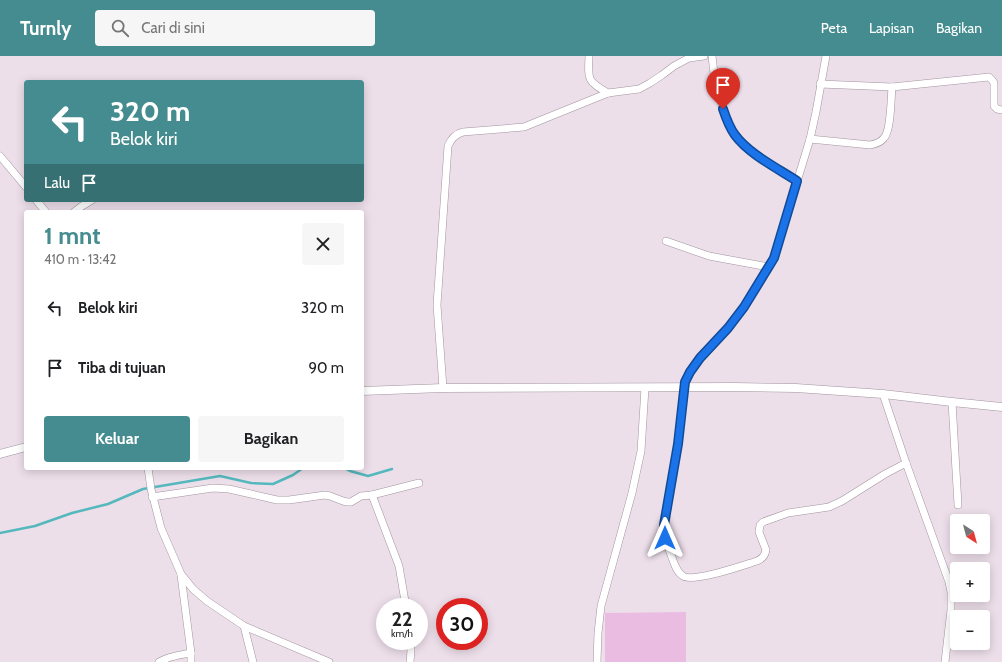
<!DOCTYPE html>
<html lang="id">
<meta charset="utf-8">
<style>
:root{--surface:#fff;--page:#f6f6f6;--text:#202124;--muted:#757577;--accent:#448c8f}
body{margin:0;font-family:Cabin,sans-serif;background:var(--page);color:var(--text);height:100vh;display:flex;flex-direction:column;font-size:15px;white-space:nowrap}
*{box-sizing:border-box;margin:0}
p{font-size:13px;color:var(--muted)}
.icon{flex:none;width:22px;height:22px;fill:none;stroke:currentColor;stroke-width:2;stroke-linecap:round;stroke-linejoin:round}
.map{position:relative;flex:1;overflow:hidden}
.drawer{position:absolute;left:24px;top:154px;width:340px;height:260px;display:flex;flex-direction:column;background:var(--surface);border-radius:4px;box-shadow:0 2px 10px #0003}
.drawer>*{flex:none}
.top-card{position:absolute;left:24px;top:24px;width:340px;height:122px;border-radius:4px;box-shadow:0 2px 10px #0003;background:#448c8f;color:#fff;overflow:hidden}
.needle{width:26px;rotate:144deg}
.buttons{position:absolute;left:950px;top:458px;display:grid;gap:8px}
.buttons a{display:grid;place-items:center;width:40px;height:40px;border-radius:4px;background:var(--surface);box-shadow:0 2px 10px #0003;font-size:20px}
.speed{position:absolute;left:376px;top:542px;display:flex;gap:8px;font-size:20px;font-weight:700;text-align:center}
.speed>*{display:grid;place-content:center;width:52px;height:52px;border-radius:50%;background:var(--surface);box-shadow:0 2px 10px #0003;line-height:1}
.speed small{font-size:10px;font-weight:400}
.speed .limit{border:6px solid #d22;background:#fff;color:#111}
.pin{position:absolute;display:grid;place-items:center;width:34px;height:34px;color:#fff;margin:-41px -17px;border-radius:50% 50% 50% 0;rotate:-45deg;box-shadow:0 0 4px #0007}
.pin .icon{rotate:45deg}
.me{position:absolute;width:44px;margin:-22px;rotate:0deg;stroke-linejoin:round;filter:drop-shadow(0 0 3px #0008)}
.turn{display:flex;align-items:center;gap:14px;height:84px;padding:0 20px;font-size:18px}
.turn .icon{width:52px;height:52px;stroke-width:2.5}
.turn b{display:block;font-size:28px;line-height:34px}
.then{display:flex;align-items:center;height:38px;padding:0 20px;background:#0003;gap:8px;font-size:15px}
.round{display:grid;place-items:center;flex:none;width:42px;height:42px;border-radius:4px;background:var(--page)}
.overview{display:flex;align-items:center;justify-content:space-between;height:68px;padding:0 20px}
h1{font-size:24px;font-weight:800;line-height:30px;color:var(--accent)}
.cta{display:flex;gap:8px;margin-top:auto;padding:8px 20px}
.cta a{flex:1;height:46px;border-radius:4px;background:var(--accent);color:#fff;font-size:16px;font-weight:800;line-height:46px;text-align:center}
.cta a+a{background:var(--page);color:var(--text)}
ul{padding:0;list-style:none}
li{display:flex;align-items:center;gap:12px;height:60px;padding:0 20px}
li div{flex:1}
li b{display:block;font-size:15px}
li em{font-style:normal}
header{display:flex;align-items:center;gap:24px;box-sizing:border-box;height:56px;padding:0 20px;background:var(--accent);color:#fff}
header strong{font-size:19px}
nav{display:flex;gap:22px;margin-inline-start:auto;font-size:14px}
.search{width:280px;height:36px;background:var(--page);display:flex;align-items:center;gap:10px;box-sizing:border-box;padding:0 14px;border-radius:4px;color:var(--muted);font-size:15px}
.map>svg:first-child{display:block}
.green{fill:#ebbce1}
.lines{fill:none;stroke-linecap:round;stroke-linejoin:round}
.stream{stroke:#54b8bd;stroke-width:2.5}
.minor-casing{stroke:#a1949e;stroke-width:8}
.tertiary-casing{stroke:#a1949e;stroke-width:9}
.minor{stroke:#fff;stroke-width:7}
.tertiary{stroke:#fff;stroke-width:8}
.route-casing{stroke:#114b97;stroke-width:10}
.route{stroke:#1a73e8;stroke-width:7}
</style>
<header>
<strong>Turnly</strong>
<div class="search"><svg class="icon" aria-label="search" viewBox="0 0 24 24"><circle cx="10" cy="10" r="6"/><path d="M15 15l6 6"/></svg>Cari di sini</div>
<nav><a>Peta</a><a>Lapisan</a><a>Bagikan</a></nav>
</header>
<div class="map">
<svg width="1002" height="606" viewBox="0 0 1002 606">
<rect width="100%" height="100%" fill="#eddfea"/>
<polygon class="green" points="686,556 686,606 605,606 605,557"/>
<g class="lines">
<g class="stream">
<polyline points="344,412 350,415 368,420 392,413"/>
<polyline points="0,477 35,470 72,457 108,448 143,433 220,420 251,427 273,428 293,419 303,412"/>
</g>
<g class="minor-casing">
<g id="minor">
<path d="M589,0C588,24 587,25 608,37"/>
<polyline points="712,0 715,26 727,65 734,78 750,95 797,125"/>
<path d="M826,0L816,56L810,83L774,201L744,251L728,272L700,301L690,316L685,326L678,388L664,469C664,480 667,489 671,499C674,506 676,516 683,520C693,527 744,509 757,505C762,503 765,500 766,494L759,476L760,469L763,466L788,457L829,451L842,445L885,418L906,407"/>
<polyline points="820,28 892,31 989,21 992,24 994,27 994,50 997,53 1002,54"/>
<path d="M810,83L870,89C876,88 881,86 884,82C891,75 891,41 892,31"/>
<polyline points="0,100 26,131"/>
<polyline points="36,144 46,156"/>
<polyline points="74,156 82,150 92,144"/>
<polyline points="666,185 709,200 769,211"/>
<path d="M443,332L437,249L448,90C451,83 455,78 463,76L524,71L608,37L639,33L650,27L662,19L674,10L689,2L704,0"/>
<polyline points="883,338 906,407 949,526 951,536 951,554 945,606"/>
<polyline points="952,346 958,449"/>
<polyline points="148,412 151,433 161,472 181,518 193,533 207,545 244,570 329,606"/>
<polyline points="372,439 419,427"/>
<polyline points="152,441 213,432 229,433 277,444 289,444 325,439 330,440 343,445 347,446 351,446 361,440 372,439 399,510 406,551"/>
<polyline points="181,519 191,597 191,606"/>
<polyline points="244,570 253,606"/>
<polyline points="410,585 411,594 410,606"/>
<path d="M159,606C169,600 180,599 191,597"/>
<polyline points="597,606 598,577 601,550 632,437 641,395 645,332"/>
</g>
</g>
<g class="tertiary-casing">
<g id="tertiary">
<polyline points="362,335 443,332 734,331 796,332 883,338 952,346 1002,351"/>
<polyline points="0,398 26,391"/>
</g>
</g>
<use href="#minor" class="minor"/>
<use href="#tertiary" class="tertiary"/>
</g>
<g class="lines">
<g class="route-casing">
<path id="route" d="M665,482L664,469L678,388L685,326L690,316L700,302L728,272L744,251L774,202L797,125C777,112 749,98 735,79C729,71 726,62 723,53"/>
</g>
<use href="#route" class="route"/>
</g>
</svg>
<div class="buttons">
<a><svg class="needle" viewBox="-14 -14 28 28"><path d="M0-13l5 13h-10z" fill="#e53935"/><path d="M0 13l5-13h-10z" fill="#757577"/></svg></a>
<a>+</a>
<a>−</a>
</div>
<div class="speed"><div>22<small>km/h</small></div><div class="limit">30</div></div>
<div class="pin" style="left:723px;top:53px;background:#d93025"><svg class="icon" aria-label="arrive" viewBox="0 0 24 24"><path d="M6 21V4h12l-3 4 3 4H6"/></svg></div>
<svg class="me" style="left:665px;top:482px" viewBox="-20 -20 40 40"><path d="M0-17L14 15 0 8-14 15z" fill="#1a73e8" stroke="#fff" stroke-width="4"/></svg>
<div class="top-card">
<div class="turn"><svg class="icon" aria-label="left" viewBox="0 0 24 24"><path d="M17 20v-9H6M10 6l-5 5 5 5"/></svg><div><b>320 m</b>Belok kiri</div></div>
<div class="then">Lalu<svg class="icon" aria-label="arrive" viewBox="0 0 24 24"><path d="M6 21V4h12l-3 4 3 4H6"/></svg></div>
</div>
<section class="drawer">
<div class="overview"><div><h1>1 mnt</h1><p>410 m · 13:42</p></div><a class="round"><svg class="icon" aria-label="close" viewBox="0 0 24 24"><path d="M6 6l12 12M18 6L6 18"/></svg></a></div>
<ul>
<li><svg class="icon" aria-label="left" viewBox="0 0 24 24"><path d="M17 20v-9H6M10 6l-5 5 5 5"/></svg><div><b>Belok kiri</b></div><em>320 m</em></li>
<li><svg class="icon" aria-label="arrive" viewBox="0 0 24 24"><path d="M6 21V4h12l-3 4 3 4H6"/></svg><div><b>Tiba di tujuan</b></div><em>90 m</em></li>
</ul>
<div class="cta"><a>Keluar</a><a>Bagikan</a></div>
</section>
</div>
